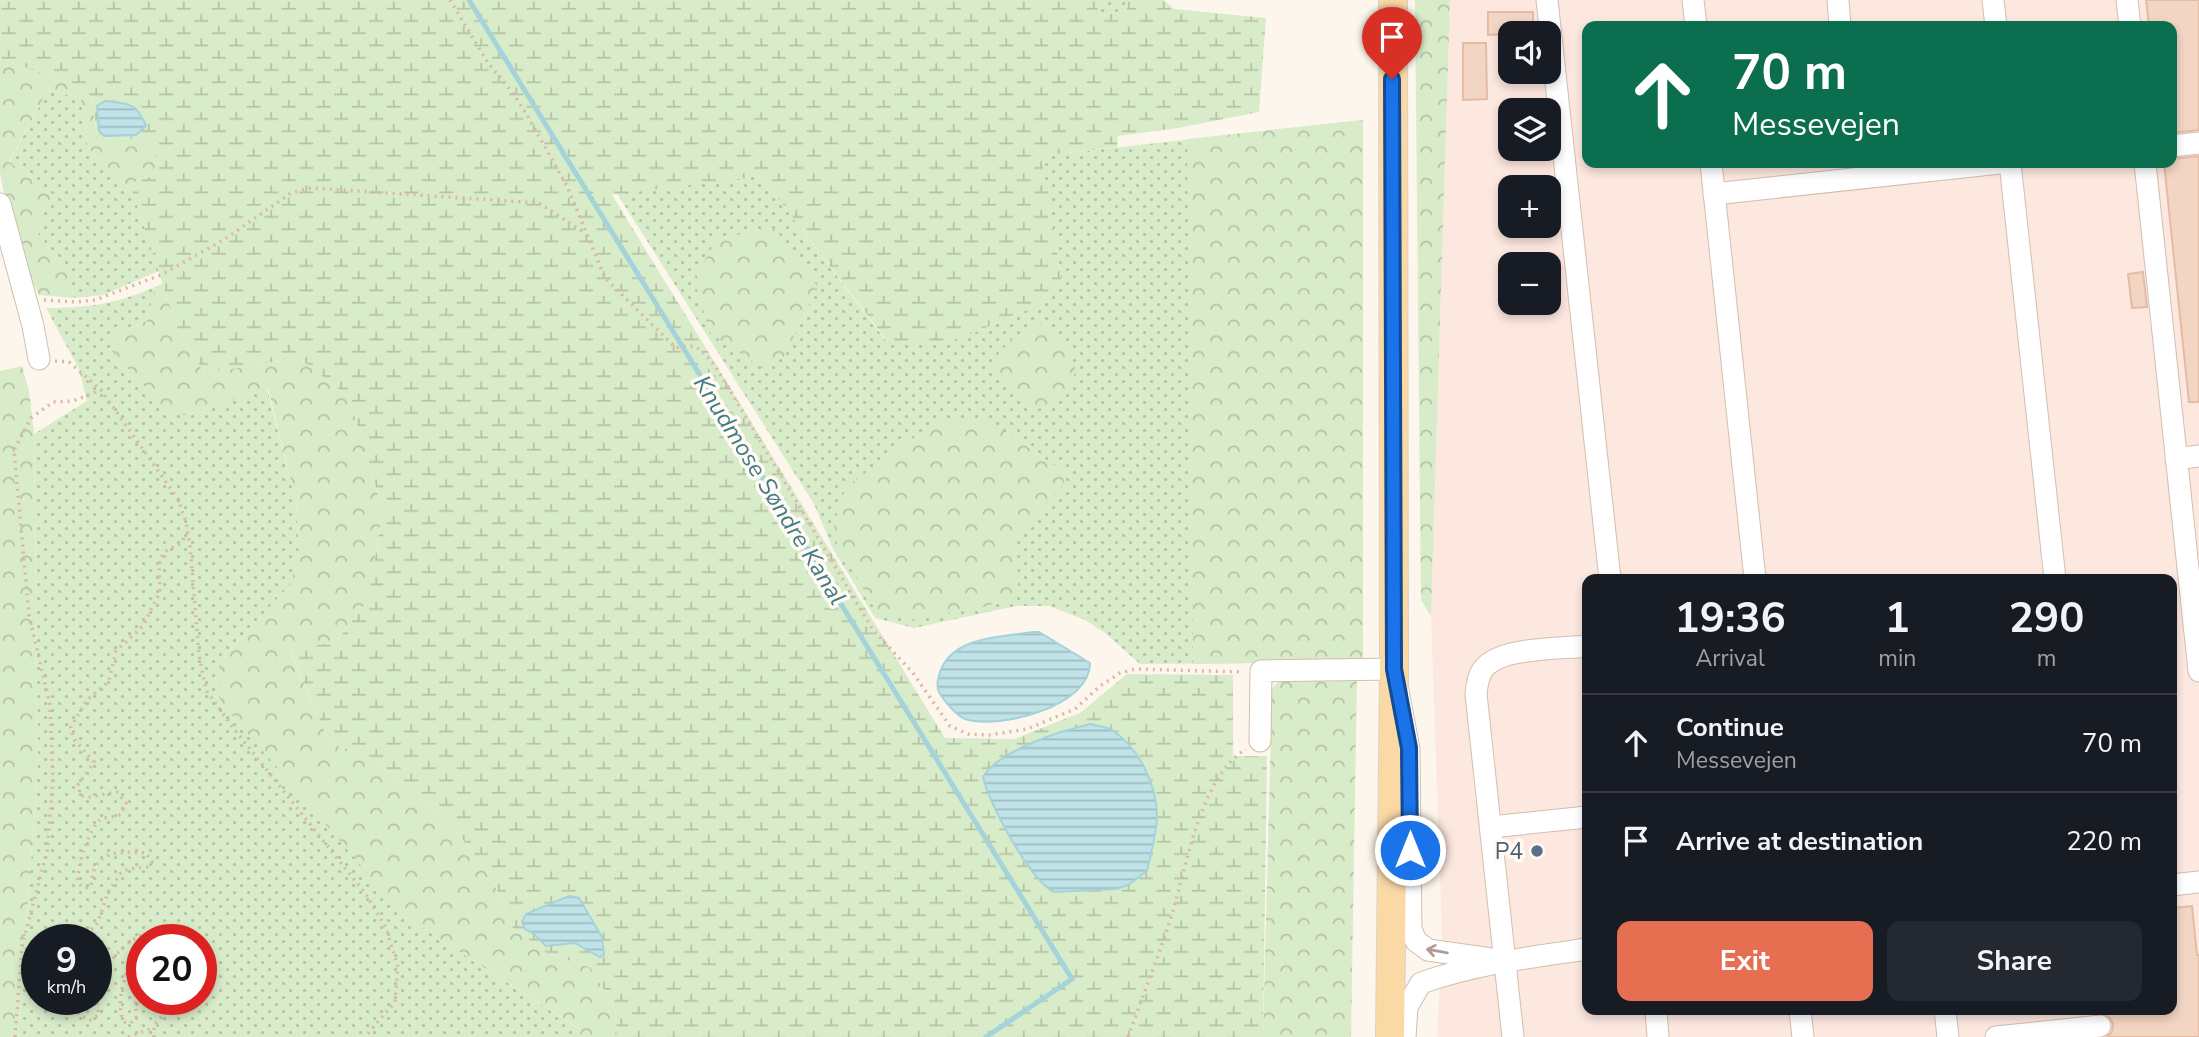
<!DOCTYPE html>
<meta charset="utf-8">
<style>
:root{--surface:#171b24;--page:#242831;--text:#f1f3f6;--muted:#9ea1a6;--line:#363941;--accent:#e76f51}
body{margin:0;font-family:"Nunito Sans",sans-serif;background:var(--page);color:var(--text);height:100vh;display:flex;flex-direction:column;font-size:26px;white-space:nowrap}
*{box-sizing:border-box;margin:0}
p{font-size:23px;color:var(--muted)}
.icon{flex:none;width:38px;height:38px;fill:none;stroke:currentColor;stroke-width:2;stroke-linecap:round;stroke-linejoin:round}
.map{position:relative;flex:1;overflow:hidden}
.details{position:absolute;left:1582px;top:574px;width:595px;height:441px;display:flex;flex-direction:column;background:var(--surface);border-radius:14px;box-shadow:0 4px 10px #0003}
.details>*{flex:none}
.hud{position:absolute;left:1582px;top:21px;width:595px;height:147px;border-radius:14px;box-shadow:0 4px 10px #0003;background:#0b6e4f;color:#fff;overflow:hidden}
.buttons{position:absolute;left:1498px;top:21px;display:grid;gap:14px}
.buttons a{display:grid;place-items:center;width:63px;height:63px;border-radius:14px;background:var(--surface);box-shadow:0 4px 10px #0003;font-size:35px}
.speed{position:absolute;left:21px;top:924px;display:flex;gap:14px;font-size:35px;font-weight:700;text-align:center}
.speed>*{display:grid;place-content:center;width:91px;height:91px;border-radius:50%;background:var(--surface);box-shadow:0 4px 10px #0003;line-height:1}
.speed small{font-size:18px;font-weight:400}
.speed .limit{border:10px solid #d22;background:#fff;color:#111}
.pin{position:absolute;display:grid;place-items:center;width:60px;height:60px;color:#fff;margin:-72px -30px;border-radius:50% 50% 50% 0;rotate:-45deg;box-shadow:0 0 7px #0007}
.pin .icon{rotate:45deg}
.me{position:absolute;width:77px;margin:-38px;rotate:0deg;stroke-linejoin:round;filter:drop-shadow(0 0 5px #0008)}
.turn{display:flex;align-items:center;gap:24px;height:147px;padding:0 35px;font-size:32px}
.turn .icon{width:91px;height:91px;stroke-width:2.5}
.turn b{display:block;font-size:49px;line-height:60px}
.eta{display:flex;justify-content:space-evenly;align-items:center;height:119px;text-align:center}
.eta b{font-size:42px;font-weight:700;line-height:49px}
.button{display:flex;gap:14px;margin-top:auto;padding:14px 35px}
.button a{flex:1;height:80px;border-radius:14px;background:var(--accent);color:#fff;font-size:28px;font-weight:700;line-height:80px;text-align:center}
.button a+a{background:var(--page);color:var(--text)}
ul{padding:0;list-style:none}
li{display:flex;align-items:center;gap:21px;height:98px;padding:0 35px;border-top:2px solid var(--line)}
li div{flex:1}
li b{display:block;font-size:26px}
li em{font-style:normal}
.map>svg:first-child{display:block}
.commercial{fill:#fde8e0;fill-rule:evenodd}
.green{fill:url(#green-dots);fill-rule:evenodd}
.forest{fill:url(#forest-crowns)}
.wetland{fill:url(#wetland-marsh);fill-rule:evenodd}
.water{fill:url(#water-rules);stroke:#a5d3da;stroke-width:2}
.lines{fill:none;stroke-linecap:round;stroke-linejoin:round}
.stream{stroke:#a5d3da;stroke-width:5}
.building{fill:#f3d5c3;stroke:#e6bba3;stroke-width:2}
.minor-casing{stroke:#d1beb0;stroke-width:23}
.major-casing{stroke:#dad1cd;stroke-width:30}
.path{stroke:#d9b8a5;stroke-width:3.5;stroke-dasharray:2 5;stroke-linecap:butt}
.minor{stroke:#fff;stroke-width:21}
.major{stroke:#fbd9a5;stroke-width:28}
.oneway{stroke:#af9d94}
.route-casing{stroke:#114b97;stroke-width:18}
.route{stroke:#1a73e8;stroke-width:12}
.service-dot{fill:#5c6f8a;stroke:#fffaf3;stroke-width:2.5}
.labels{text-anchor:middle;dominant-baseline:central;stroke-width:7;stroke-linejoin:round;paint-order:stroke}
.service-label{font-size:23px;fill:#4e5e75;stroke:#fffaf3;text-anchor:end}
.water-label{font-size:24px;font-style:italic;fill:#437c86;stroke:#fffaf3}
</style>
<div class="map">
<svg width="2199" height="1037" viewBox="0 0 2199 1037">
<defs>
<pattern id="green-dots" width="8" height="8" patternUnits="userSpaceOnUse" patternTransform="scale(1.75)"><rect width="8" height="8" fill="#d8ecc9"/><path d="M2 2h.1M6 6h.1" fill="none" stroke="#b4c2a5" stroke-width="1.8" stroke-linecap="round"/></pattern>
<pattern id="forest-crowns" width="20" height="18" patternUnits="userSpaceOnUse" patternTransform="scale(1.75)"><rect width="20" height="18" fill="#d8ecc9"/><path d="M2 6a3 3 0 1 1 6 0M12 15a3 3 0 1 1 6 0" fill="none" stroke="#b4c2a5"/></pattern>
<pattern id="wetland-marsh" width="20" height="14" patternUnits="userSpaceOnUse" patternTransform="scale(1.75)"><rect width="20" height="14" fill="#d8ecc9"/><path d="M1 5h8M5 5V1M11 12h8M15 12V8" fill="none" stroke="#b4c2a5"/></pattern>
<pattern id="water-rules" width="6" height="5" patternUnits="userSpaceOnUse" patternTransform="scale(1.75)"><rect width="6" height="5" fill="#bfe3e8"/><path d="M0 2.5h6" fill="none" stroke="#a0bbbe"/></pattern>
</defs>
<rect width="100%" height="100%" fill="#fdf6ec"/>
<path class="commercial" d="M1450,0H2199V1037H1437L1442,937L1431,616ZM1587,26H2172V163H1587ZM1510,33H1549V72H1510ZM1510,110H1549V149H1510ZM1510,187H1549V226H1510ZM1510,264H1549V303H1510ZM1587,579H2172V1010H1587Z"/>
<g class="green">
<polygon points="1096,0 1128,0 1128,10 1098,16"/>
<polygon points="48,90 81,98 88,148 132,190 159,271 103,295 74,298 65,267 35,230 9,163"/>
<polygon points="1363,120 1363,662 1140,664 1105,633 1085,620 1049,606 1016,606 914,628 875,618 833,549 814,504 616,192 761,176 887,342 944,342 961,338 1032,308 1062,283 1040,156"/>
<path d="M155,287L147,321L115,335L186,415L267,388L296,502L299,554L290,585L219,662L404,916L581,1030L578,1037H18L38,766L34,434L87,401L79,369L46,308C89,308 115,304 155,287ZM37,940H96V999H37ZM142,940H201V999H142Z"/>
</g>
<g class="forest">
<polygon points="1415,0 1450,0 1431,616 1421,600"/>
<polygon points="0,59 74,84 92,97 97,138 149,139 158,166 150,177 135,182 132,190 88,148 81,98 48,90 9,162 54,195 35,230 65,267 74,298 39,295 14,244 0,173"/>
<polygon points="1363,120 1363,662 1193,664 1187,139"/>
<polygon points="775,229 818,287 783,358 762,368 710,333 694,280 717,238"/>
<polygon points="163,283 176,325 204,373 299,358 349,397 383,511 368,600 336,642 290,651 328,739 338,746 367,755 451,823 495,885 512,927 548,954 590,967 615,1007 617,1037 578,1037 580,1029 404,916 220,701 219,662 290,585 299,554 296,502 268,388 186,415 169,413 112,351 115,335 147,321 155,287"/>
<polygon points="1039,324 1067,345 1076,371 1069,389 1050,405 1038,409 1025,401 995,372 994,359 1013,338"/>
<polygon points="22,366 29,391 34,434 38,766 18,1037 0,1037 0,371"/>
<polygon points="937,421 989,421 1063,471 1064,484 1017,534 1018,591 1004,602 916,620 878,614 837,544 834,523 846,487"/>
<polygon points="1357,675 1351,1037 1263,1037 1272,688 1286,676"/>
</g>
<path class="wetland" d="M0,0H1096L1099,16L1127,10L1128,0H1164L1174,9L1266,18L1259,112L1178,128L1118,136L1117,147L1041,156L1062,283L1032,308L961,338L944,342H888L761,176L612,195L945,738L1014,739L1080,713L1127,674L1233,675V756H1267L1263,1037H617L615,1007L590,967L548,954L512,927L495,885L451,823L367,755L338,746L328,739L290,650L336,642L368,600L383,511L349,397L299,358L204,373L176,325L132,190L135,182L150,177L158,166L149,139L97,138L92,97L74,84L0,59ZM1091,724C1098,726 1106,727 1112,730C1139,749 1159,789 1156,822C1155,838 1151,855 1147,871L1116,889L1054,892C1026,878 1005,826 990,799L997,762L1067,729ZM579,898L604,943L600,957L575,943L546,946L534,934L525,929L522,922Z"/>
<g class="water">
<path d="M105,101C129,104 136,102 146,126L136,135L104,136L99,131L97,106Z"/>
<path d="M1033,632H1039L1090,663C1091,706 999,730 965,719C957,716 944,701 939,692C936,685 938,679 940,672C952,636 1003,637 1033,632Z"/>
<path d="M1091,724C1097,726 1106,727 1112,730C1140,749 1157,785 1157,818C1156,835 1151,854 1147,871L1128,885L1116,889L1054,892C1029,879 989,804 983,777C998,751 1062,730 1091,724Z"/>
<polygon points="569,896 579,898 602,937 604,955 600,957 575,943 546,946 534,934 525,929 522,922 526,914"/>
</g>
<g class="lines">
<polyline class="stream" points="469,0 1072,979 986,1037"/>
</g>
<g class="building">
<polygon points="2146,0 2199,0 2199,130 2172,133 2172,26 2149,26"/>
<polygon points="1488,12 1533,12 1533,33 1488,35"/>
<polygon points="1463,43 1486,43 1487,99 1463,100"/>
<polygon points="2199,156 2199,402 2189,402 2164,163 2172,163 2172,159"/>
<polygon points="2143,272 2147,307 2132,308 2128,274"/>
<polygon points="2192,906 2197,955 2199,955 2199,1037 2107,1037 2112,1032 2113,1024 2110,1018 2101,1013 2101,1010 2172,1010 2172,908"/>
</g>
<g class="lines">
<g class="minor-casing">
<g id="minor">
<polyline points="1547,0 1610,579"/>
<polyline points="1693,0 1696,26"/>
<polyline points="1838,0 1840,26"/>
<polyline points="1993,0 1996,26"/>
<polyline points="2127,0 2130,26"/>
<polyline points="2172,146 2199,143"/>
<polyline points="1711,163 1755,579"/>
<polyline points="2010,163 2055,579"/>
<polyline points="2145,163 2199,671"/>
<polyline points="1714,194 2000,163"/>
<polyline points="0,204 33,326 39,359"/>
<polyline points="2176,459 2199,456"/>
<polyline points="1260,741 1261,671 1394,669 1409,749 1411,929 1416,941 1428,950 1505,961"/>
<polyline points="1491,827 1587,817"/>
<polyline points="2172,885 2199,882"/>
<polyline points="1656,1010 1658,1037"/>
<polyline points="1800,1010 1803,1037"/>
<polyline points="1945,1010 1948,1037"/>
<path d="M1405,1037L1407,1007L1421,983C1475,964 1531,957 1587,949"/>
<path d="M1513,1037L1476,694C1477,685 1478,675 1484,668C1501,647 1561,649 1587,646"/>
<polyline points="1996,1037 2100,1026"/>
</g>
</g>
<g class="major-casing">
<polyline id="major" points="1390,1037 1394,669 1393,0"/>
</g>
<g class="path">
<path d="M450,0L488,63L513,93L528,117L567,186L605,278L676,348C699,342 702,351 716,367L873,630L913,673L950,726L968,734L989,735L1027,729L1075,709L1100,686L1120,673L1135,669L1244,672"/>
<polyline points="44,300 75,302 95,300 161,275 225,239 291,193 311,188 539,203 585,233"/>
<polyline points="55,361 69,362 101,390 178,499 186,522 190,545 199,655 206,690 234,729 365,893 386,928 398,967 395,1002 365,1037"/>
<path d="M82,940L98,922L108,892L121,873L128,869L147,867L152,862L146,853C129,852 101,849 94,870C91,876 93,881 90,887L84,888C80,885 79,885 78,879C77,867 90,827 100,820C106,816 115,818 121,814L126,803L117,792L89,797L81,796L78,785L94,762L73,738L71,727L86,701L109,681L116,651L143,626L160,592L159,566L161,557L166,551L181,543L187,533"/>
<path d="M142,951C126,960 113,1008 125,1022L131,1023L136,1017V1002L142,990"/>
<path d="M96,989C104,966 129,931 156,933L159,940"/>
<polyline points="201,989 204,987"/>
<polyline points="75,999 79,1015 90,1020 99,1015 96,999"/>
<polyline points="15,1037 22,946 47,852 53,780 50,705 29,615 14,450 31,418 53,402 73,401 101,390"/>
<polyline points="128,1037 153,1028"/>
<polyline points="154,1037 154,1025 166,1012 186,999"/>
<path d="M1128,1037C1143,995 1160,953 1173,911C1187,864 1201,776 1246,749"/>
</g>
<use href="#minor" class="minor"/>
<use href="#major" class="major"/>
</g>
<defs><path id="oneway-shaft" d="M-6 0H5M1.5-3L5.5 0L1.5 3" fill="none" stroke-width="1.6" stroke-linecap="round" stroke-linejoin="round" transform="scale(1.75)"/></defs>
<use class="oneway" href="#oneway-shaft" transform="translate(1437 951) rotate(-170)"/>
<g class="lines">
<g class="route-casing">
<polyline id="route" points="1392,79 1394,669 1409,748 1410,850"/>
</g>
<use href="#route" class="route"/>
</g>
<circle class="service-dot" cx="1537" cy="851" r="7"/>
<g class="labels">
<g class="service-label">
<text x="1523" y="851">P4</text>
</g>
<g class="water-label">
<text transform="translate(770 490) rotate(58)">Knudmose Søndre Kanal</text>
</g>
</g>
</svg>
<div class="buttons">
<a><svg class="icon" aria-label="sound" viewBox="0 0 24 24"><path d="M4 9h4l5-4v14l-5-4H4zM17 9q2 3 0 6"/></svg></a>
<a><svg class="icon" aria-label="layers" viewBox="0 0 24 24"><path d="M12 4l9 5-9 5-9-5zM3 14l9 5 9-5"/></svg></a>
<a>+</a>
<a>−</a>
</div>
<div class="speed"><div>9<small>km/h</small></div><div class="limit">20</div></div>
<div class="pin" style="left:1392px;top:79px;background:#d93025"><svg class="icon" aria-label="arrive" viewBox="0 0 24 24"><path d="M6 21V4h12l-3 4 3 4H6"/></svg></div>
<svg class="me" style="left:1410px;top:850px" viewBox="-20 -20 40 40"><circle r="17" fill="#1a73e8" stroke="#fff" stroke-width="3"/><path d="M0-11L8 9 0 5-8 9z" fill="#fff"/></svg>
<div class="hud">
<div class="turn"><svg class="icon" aria-label="ahead" viewBox="0 0 24 24"><path d="M12 20V5M6 11l6-6 6 6"/></svg><div><b>70 m</b>Messevejen</div></div>
</div>
<section class="details">
<div class="eta">
<div><b>19:36</b><p>Arrival</p></div>
<div><b>1</b><p>min</p></div>
<div><b>290</b><p>m</p></div>
</div>
<ul>
<li><svg class="icon" aria-label="ahead" viewBox="0 0 24 24"><path d="M12 20V5M6 11l6-6 6 6"/></svg><div><b>Continue</b><p>Messevejen</p></div><em>70 m</em></li>
<li><svg class="icon" aria-label="arrive" viewBox="0 0 24 24"><path d="M6 21V4h12l-3 4 3 4H6"/></svg><div><b>Arrive at destination</b></div><em>220 m</em></li>
</ul>
<div class="button"><a>Exit</a><a>Share</a></div>
</section>
</div>
